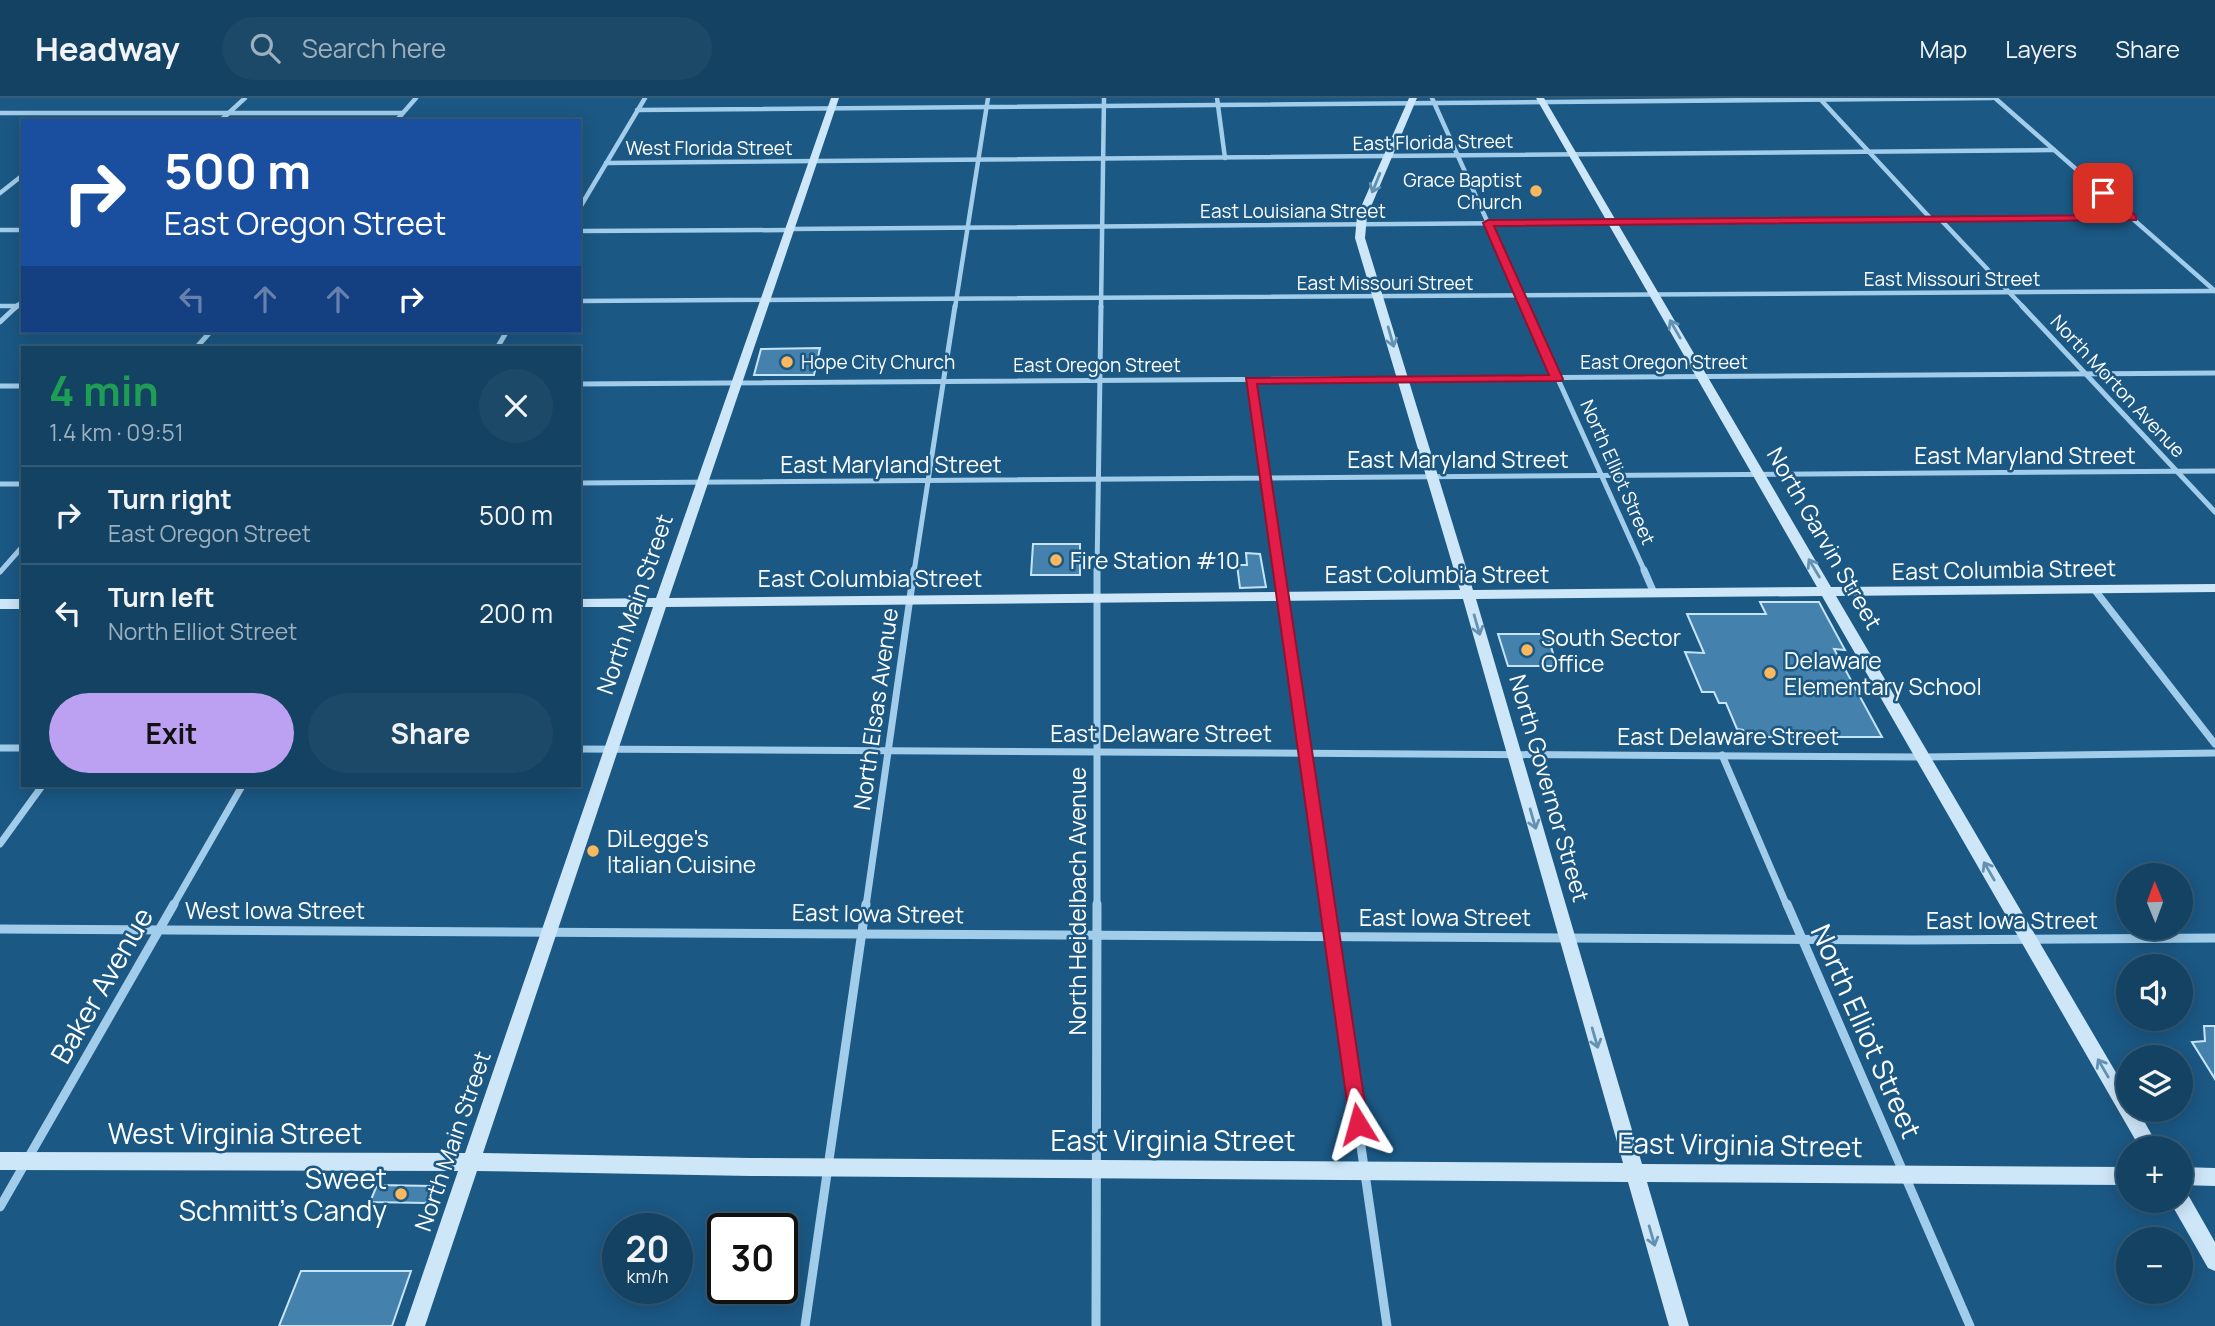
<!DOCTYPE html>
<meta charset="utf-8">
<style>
:root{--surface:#144263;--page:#1d4969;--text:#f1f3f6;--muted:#9db0be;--line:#335b78;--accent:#bca0f2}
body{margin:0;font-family:Manrope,sans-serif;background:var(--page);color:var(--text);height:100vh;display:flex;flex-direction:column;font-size:26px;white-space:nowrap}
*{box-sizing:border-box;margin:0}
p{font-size:23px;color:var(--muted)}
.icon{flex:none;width:38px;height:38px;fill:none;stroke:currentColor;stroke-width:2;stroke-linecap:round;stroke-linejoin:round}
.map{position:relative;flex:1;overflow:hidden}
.side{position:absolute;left:21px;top:248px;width:560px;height:441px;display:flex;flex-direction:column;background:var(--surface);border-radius:0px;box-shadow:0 4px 18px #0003,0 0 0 2px var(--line)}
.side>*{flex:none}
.banner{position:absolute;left:21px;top:21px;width:560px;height:214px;border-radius:0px;box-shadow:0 4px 18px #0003,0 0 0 2px var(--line);background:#1a4fa0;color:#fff;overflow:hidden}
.needle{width:46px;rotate:359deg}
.controls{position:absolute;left:2116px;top:765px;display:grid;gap:14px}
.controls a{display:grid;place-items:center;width:77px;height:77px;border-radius:50%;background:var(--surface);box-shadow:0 4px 18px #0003,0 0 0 2px var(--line);font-size:35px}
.speed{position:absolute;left:602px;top:1115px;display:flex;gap:14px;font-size:35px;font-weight:700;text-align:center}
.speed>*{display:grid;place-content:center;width:91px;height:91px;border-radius:50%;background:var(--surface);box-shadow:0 4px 18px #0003,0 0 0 2px var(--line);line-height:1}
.speed small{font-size:18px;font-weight:400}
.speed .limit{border:4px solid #111;border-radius:10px;background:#fff;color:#111}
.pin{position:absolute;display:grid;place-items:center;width:60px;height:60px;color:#fff;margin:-30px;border-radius:14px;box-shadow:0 4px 10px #0006}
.me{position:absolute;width:77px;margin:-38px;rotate:352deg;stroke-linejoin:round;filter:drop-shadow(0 0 5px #0008)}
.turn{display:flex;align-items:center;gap:24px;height:147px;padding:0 28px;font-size:32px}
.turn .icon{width:91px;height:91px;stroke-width:2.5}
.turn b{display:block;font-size:49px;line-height:60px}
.lanes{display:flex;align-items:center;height:66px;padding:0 28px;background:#0003;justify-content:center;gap:35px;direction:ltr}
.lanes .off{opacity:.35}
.round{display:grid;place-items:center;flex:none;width:74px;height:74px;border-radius:37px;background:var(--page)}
.head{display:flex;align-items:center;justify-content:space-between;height:119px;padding:0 28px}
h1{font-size:42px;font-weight:700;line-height:52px;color:#1e9e55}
.primary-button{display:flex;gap:14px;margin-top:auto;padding:14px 28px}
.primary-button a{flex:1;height:80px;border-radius:42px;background:var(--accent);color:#111;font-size:28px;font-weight:700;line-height:80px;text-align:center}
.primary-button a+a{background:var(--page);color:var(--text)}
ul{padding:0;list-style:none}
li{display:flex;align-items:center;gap:21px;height:98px;padding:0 28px;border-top:2px solid var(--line)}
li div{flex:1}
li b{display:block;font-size:26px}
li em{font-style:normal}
header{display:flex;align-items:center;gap:42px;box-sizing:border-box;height:98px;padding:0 35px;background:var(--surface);border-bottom:2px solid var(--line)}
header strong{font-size:33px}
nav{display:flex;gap:38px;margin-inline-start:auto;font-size:24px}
.search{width:490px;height:63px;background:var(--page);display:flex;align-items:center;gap:18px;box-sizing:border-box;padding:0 24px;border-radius:38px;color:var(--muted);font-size:26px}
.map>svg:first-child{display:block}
.building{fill:#4482ad;stroke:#c6e4f8;stroke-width:2}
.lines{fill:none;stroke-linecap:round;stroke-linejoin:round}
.street-far3{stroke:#a1cdeb;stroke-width:4.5}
.street-far2{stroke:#a1cdeb;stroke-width:5}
.street-far1{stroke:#a1cdeb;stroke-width:7}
.street{stroke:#a1cdeb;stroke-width:9}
.secondary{fill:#cde6f8;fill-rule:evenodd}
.oneway{stroke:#6291b2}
.route{fill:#e11d48;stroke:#92132f;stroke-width:2}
.poi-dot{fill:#fcb85d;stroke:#1b5884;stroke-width:2.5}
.labels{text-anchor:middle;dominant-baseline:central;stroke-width:5;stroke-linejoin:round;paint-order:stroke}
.far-street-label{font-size:19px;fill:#fff;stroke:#1b5884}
.far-poi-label{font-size:19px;fill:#fff;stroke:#1b5884;text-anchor:end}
.street-label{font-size:23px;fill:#fff;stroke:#1b5884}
.poi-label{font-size:23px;fill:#fff;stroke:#1b5884;text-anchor:start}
.near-street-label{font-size:28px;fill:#fff;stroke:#1b5884}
.near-poi-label{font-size:28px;fill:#fff;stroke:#1b5884;text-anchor:end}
</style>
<header>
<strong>Headway</strong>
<div class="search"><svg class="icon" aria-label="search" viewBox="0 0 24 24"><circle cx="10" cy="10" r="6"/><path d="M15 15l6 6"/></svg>Search here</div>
<nav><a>Map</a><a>Layers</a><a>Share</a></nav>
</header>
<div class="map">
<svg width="2215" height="1228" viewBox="0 0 2215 1228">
<rect width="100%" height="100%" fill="#1b5884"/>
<g class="building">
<polygon points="820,250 814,277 754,277 761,251"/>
<polygon points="1033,446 1080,446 1080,477 1031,477"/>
<polygon points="1246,455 1260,456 1266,489 1240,490 1237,467 1247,467"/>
<polygon points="1760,504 1819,504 1845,552 1834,551 1882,639 1746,639 1743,632 1737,631 1726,605 1719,605 1714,594 1702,594 1685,554 1704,555 1687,516 1766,516"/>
<polygon points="1498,536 1547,536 1557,568 1508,568"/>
<polygon points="2204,928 2215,928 2215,981 2192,944 2205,943"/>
<polygon points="377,1087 433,1088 426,1105 370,1104"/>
<polygon points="301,1173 411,1173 392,1228 279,1228"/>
</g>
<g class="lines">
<g class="street-far3">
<polyline points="1217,0 1225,60"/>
<polyline points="1432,0 1526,210"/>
<polyline points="1995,0 2215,193"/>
<polyline points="1821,2 1932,122"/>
<polyline points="637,12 1992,0"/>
<polyline points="0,15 402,15"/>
<polyline points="220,23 245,0"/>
<polyline points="396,23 416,0"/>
<polyline points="606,65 2054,52"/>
<polyline points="0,95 23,77"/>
<polyline points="579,111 645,0"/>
<polyline points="1941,122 2024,210"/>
<polyline points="790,131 2132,120"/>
<polyline points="0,132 23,132"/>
<polyline points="579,133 789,132"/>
<polyline points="579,203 2215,193"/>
<polyline points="0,208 19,208"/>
<polyline points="15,210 23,203"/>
<polyline points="955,210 988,0"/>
<polyline points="1101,210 1104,0"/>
</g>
<g class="street-far2">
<polyline points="1525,208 1645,474"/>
<polyline points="2022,208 2215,414"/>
<polyline points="0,224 17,208"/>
<polyline points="196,250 211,233"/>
<polyline points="497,250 507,233"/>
<polyline points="1250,282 1278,474"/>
<polyline points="579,286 2215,275"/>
<polyline points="0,288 23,288"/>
<polyline points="579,385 2215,373"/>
<polyline points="0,386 23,386"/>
<polyline points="0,474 23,448"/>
<polyline points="914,474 955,208"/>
<polyline points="1097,474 1101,208"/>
</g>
<g class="street-far1">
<polyline points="1278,472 1326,808"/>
<polyline points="1644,472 1654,495"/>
<polyline points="2094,491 2215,646"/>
<polyline points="0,650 23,650"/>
<polyline points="579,651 1924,659 2215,655"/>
<polyline points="1722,657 1787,808"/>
<polyline points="0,746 42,688"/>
<polyline points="173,808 242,688"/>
<polyline points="866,808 914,472"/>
<polyline points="1097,808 1097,472"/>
</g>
<g class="street">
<polyline points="1326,806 1387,1228"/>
<polyline points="1787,806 1970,1228"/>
<polyline points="0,831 1912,842 2215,840"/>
<polyline points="0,1109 174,806"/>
<polyline points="805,1228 866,806"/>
<polyline points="1096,1228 1097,806"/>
</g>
<g class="secondary">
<path d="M831,0H839L669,500L1460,492L1355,140L1357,118L1409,0H1417L1367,118L1365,140L1473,492L1817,489L1536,0H1544L1831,489L2215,486V494L1836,498L2128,995V1012H2138L2159,1050H2140L1822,498L1476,501L1642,1066L2128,1069V1087L1647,1084L1689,1228H1669L1628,1084L750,1078L477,1073L425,1228H405L458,1073L0,1072V1054L465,1055L653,509H579V501L656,500ZM1463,501L1623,1065L750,1060L483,1055L666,509Z"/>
<rect x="0" y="501" width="23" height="10"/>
<polygon points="2180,1069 2215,1070 2215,1088 2180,1087"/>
<polygon points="2180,1093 2187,1095 2215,1144 2215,1173 2208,1170 2173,1109 2171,1102 2180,1102"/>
</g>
</g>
<defs><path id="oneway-shaft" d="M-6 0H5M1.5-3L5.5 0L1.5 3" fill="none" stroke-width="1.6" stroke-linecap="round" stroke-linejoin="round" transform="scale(1.75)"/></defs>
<g class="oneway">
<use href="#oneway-shaft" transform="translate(1376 85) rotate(112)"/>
<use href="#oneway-shaft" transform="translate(1675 231) rotate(-120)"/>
<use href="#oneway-shaft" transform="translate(1391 239) rotate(74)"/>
<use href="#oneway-shaft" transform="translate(1814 470) rotate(-121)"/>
<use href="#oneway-shaft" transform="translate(1477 527) rotate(74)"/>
<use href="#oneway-shaft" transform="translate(1533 721) rotate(74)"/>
<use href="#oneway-shaft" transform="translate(1989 773) rotate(-120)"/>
<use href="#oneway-shaft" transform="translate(1595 940) rotate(74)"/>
<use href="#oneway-shaft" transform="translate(2103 970) rotate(-120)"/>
<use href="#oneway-shaft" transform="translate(1652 1138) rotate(74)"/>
</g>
<polygon class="route" points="2100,93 2107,93 2136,118 2136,122 1494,128 1563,281 1561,283 1257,286 1368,1026 1365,1033 1358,1036 1351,1033 1246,280 1549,277 1483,125 1488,122 2122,117 2100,97"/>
<g class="poi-dot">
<circle cx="1536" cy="93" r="7"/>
<circle cx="787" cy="264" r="7"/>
<circle cx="1056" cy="462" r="7"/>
<circle cx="1527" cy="552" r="7"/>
<circle cx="1770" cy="575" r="7"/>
<circle cx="593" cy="753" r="7"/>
<circle cx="401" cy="1096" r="7"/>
</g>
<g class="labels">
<g class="far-street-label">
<text transform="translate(1433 44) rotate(-1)">East Florida Street</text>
<text x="709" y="50">West Florida Street</text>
<text x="1293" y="113">East Louisiana Street</text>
<text x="1952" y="181">East Missouri Street</text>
<text x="1385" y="185">East Missouri Street</text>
<text x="1664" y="264">East Oregon Street</text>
<text x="1097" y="267">East Oregon Street</text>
<text transform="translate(2118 288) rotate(47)">North Morton Avenue</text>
<text transform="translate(1618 374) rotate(66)">North Elliot Street</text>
</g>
<g class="far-poi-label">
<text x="1522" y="82">Grace Baptist<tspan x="1522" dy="22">Church</tspan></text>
<text x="801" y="264" text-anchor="start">Hope City Church</text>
</g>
<g class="street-label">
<text x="2025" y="357">East Maryland Street</text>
<text x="1458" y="361">East Maryland Street</text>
<text x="891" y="366">East Maryland Street</text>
<text transform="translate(1825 440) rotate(60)">North Garvin Street</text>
<text transform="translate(2004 471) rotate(-1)">East Columbia Street</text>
<text x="1437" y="476">East Columbia Street</text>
<text x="870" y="480">East Columbia Street</text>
<text transform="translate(634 506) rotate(-71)">North Main Street</text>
<text transform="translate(875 611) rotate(-82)">North Elsas Avenue</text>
<text x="1161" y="635">East Delaware Street</text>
<text x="1728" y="638">East Delaware Street</text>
<text transform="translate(1550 690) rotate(74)">North Governor Street</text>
<text transform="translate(1077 803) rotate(-90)">North Heidelbach Avenue</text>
<text x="275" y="812">West Iowa Street</text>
<text transform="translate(878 815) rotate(1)">East Iowa Street</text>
<text x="1445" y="819">East Iowa Street</text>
<text x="2012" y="822">East Iowa Street</text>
<text transform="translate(452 1043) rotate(-71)">North Main Street</text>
</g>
<g class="poi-label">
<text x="1070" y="462">Fire Station #10</text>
<text x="1541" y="539">South Sector<tspan x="1541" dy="26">Office</tspan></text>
<text x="1784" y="562">Delaware<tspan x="1784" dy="26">Elementary School</tspan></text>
<text x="607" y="740">DiLegge's<tspan x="607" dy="26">Italian Cuisine</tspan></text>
</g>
<g class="near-street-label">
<text transform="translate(101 887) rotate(-60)">Baker Avenue</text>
<text transform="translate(1867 933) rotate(66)">North Elliot Street</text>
<text x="235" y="1035">West Virginia Street</text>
<text x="1173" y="1042">East Virginia Street</text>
<text transform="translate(1740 1046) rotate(1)">East Virginia Street</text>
</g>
<g class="near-poi-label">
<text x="387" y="1080">Sweet<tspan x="387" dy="32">Schmitt's Candy</tspan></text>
</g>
</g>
</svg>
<div class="controls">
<a><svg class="needle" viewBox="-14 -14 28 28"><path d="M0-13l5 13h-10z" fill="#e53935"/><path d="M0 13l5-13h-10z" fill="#9db0be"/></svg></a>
<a><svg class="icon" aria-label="sound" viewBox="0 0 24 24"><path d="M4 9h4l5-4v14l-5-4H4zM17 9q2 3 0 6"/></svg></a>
<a><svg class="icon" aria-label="layers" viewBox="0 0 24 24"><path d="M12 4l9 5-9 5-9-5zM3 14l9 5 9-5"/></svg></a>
<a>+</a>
<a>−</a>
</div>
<div class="speed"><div>20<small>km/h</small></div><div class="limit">30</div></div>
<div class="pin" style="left:2103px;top:95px;background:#d93025"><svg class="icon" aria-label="arrive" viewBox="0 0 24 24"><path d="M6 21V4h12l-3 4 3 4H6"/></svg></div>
<svg class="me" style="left:1358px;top:1026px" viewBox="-20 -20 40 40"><path d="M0-17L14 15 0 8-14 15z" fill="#e11d48" stroke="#fff" stroke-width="4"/></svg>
<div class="banner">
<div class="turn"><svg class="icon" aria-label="right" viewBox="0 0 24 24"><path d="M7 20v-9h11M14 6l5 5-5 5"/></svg><div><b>500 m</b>East Oregon Street</div></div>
<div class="lanes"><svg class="icon off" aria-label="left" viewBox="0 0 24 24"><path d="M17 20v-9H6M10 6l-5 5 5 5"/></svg><svg class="icon off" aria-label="ahead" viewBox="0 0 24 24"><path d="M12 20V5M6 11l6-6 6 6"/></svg><svg class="icon off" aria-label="ahead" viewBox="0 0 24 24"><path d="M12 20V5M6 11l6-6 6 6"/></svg><svg class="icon" aria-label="right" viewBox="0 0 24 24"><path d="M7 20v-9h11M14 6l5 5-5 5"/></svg></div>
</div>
<section class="side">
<div class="head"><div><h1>4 min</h1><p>1.4 km · 09:51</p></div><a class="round"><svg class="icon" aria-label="close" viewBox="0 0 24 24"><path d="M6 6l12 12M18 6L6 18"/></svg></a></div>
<ul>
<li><svg class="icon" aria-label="right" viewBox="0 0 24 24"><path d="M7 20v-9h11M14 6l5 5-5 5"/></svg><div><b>Turn right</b><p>East Oregon Street</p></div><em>500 m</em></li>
<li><svg class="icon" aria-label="left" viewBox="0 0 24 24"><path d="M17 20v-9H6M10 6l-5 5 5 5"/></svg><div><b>Turn left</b><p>North Elliot Street</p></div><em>200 m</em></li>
</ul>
<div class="primary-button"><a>Exit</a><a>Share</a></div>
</section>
</div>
